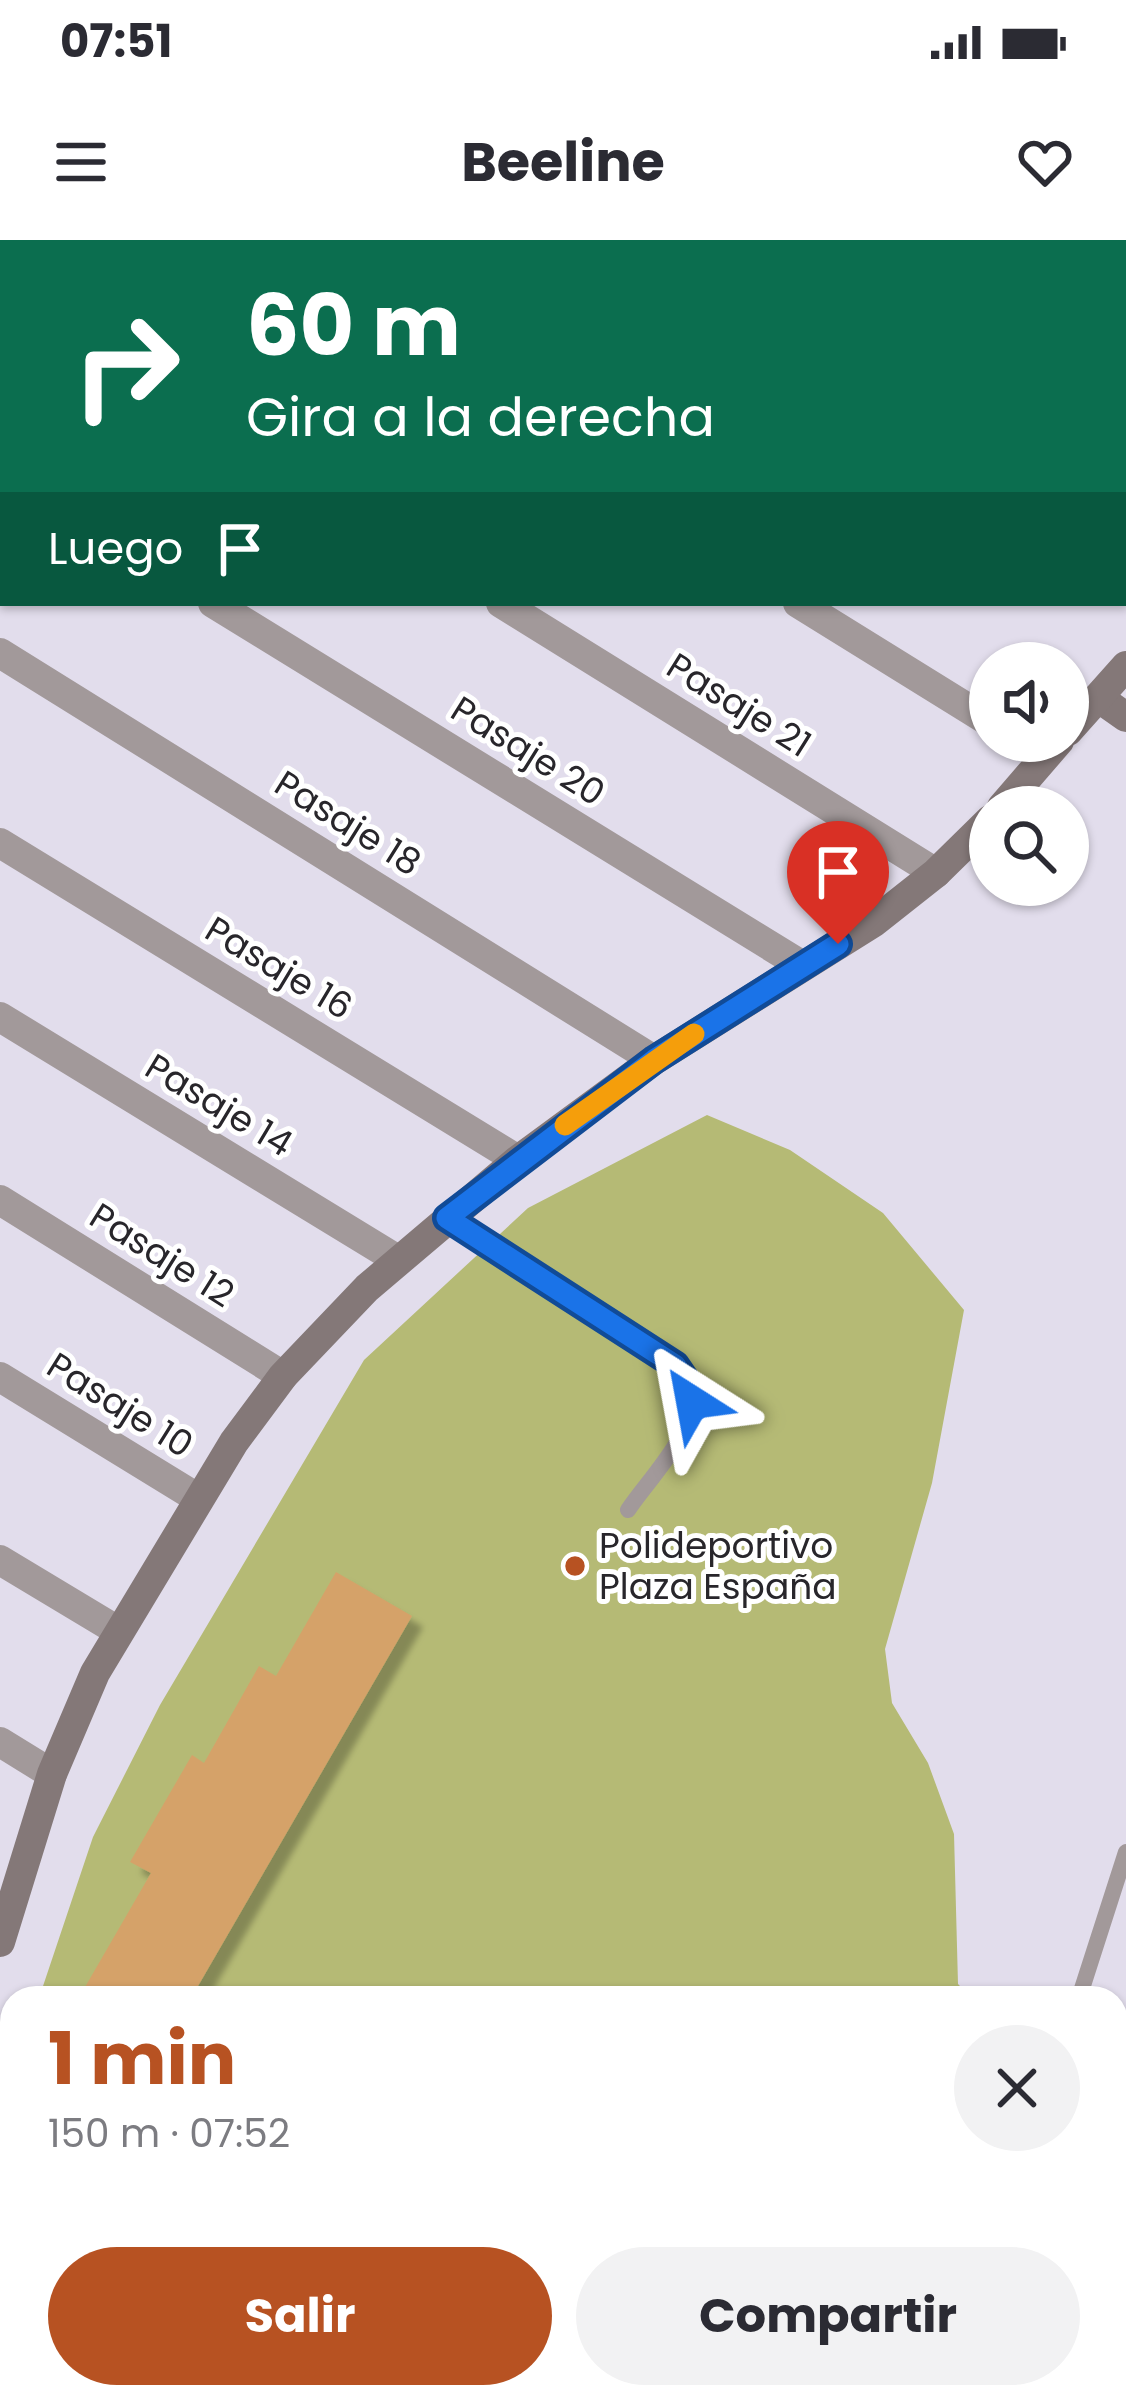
<!DOCTYPE html>
<html lang="es">
<meta charset="utf-8">
<style>
:root{--surface:#fff;--page:#f2f2f3;--text:#2b2b33;--muted:#7c7c81;--accent:#b75222}
body{margin:0;font-family:Poppins,sans-serif;background:var(--page);color:var(--text);height:100vh;display:flex;flex-direction:column;font-size:45px;white-space:nowrap}
*{box-sizing:border-box;margin:0}
p{font-size:39px;color:var(--muted)}
.icon{flex:none;width:66px;height:66px;fill:none;stroke:currentColor;stroke-width:2;stroke-linecap:round;stroke-linejoin:round}
.map{position:relative;flex:1;overflow:hidden}
.drawer{position:absolute;left:0px;top:1746px;width:1128px;height:423px;display:flex;flex-direction:column;background:var(--surface);border-radius:36px 36px 0 0;box-shadow:0 3px 9px #0004}
.drawer>*{flex:none}
.top-card{position:absolute;left:0px;top:0px;width:1128px;height:366px;box-shadow:0 3px 9px #0004;background:#0b6e4f;color:#fff;overflow:hidden}
.fabs{position:absolute;left:969px;top:402px;display:grid;gap:24px}
.fabs a{display:grid;place-items:center;width:120px;height:120px;border-radius:50%;background:var(--surface);box-shadow:0 3px 9px #0004;font-size:60px}
.pin{position:absolute;display:grid;place-items:center;width:102px;height:102px;color:#fff;margin:-123px -51px;border-radius:50% 50% 50% 0;rotate:-45deg;box-shadow:0 0 12px #0007}
.pin .icon{rotate:45deg}
.me{position:absolute;width:132px;margin:-66px;rotate:326deg;stroke-linejoin:round;filter:drop-shadow(0 0 9px #0008)}
.turn{display:flex;align-items:center;gap:42px;height:252px;padding:0 48px;font-size:54px}
.turn .icon{width:156px;height:156px;stroke-width:2.5}
.turn b{display:block;font-size:84px;line-height:102px}
.then{display:flex;align-items:center;height:114px;padding:0 48px;background:#0003;gap:24px;font-size:45px}
.round{display:grid;place-items:center;flex:none;width:126px;height:126px;border-radius:63px;background:var(--page)}
.headline{display:flex;align-items:center;justify-content:space-between;height:204px;padding:0 48px}
h1{font-size:72px;font-weight:700;line-height:90px;color:var(--accent)}
.cta{display:flex;gap:24px;margin-top:auto;padding:24px 48px}
.cta a{flex:1;height:138px;border-radius:72px;background:var(--accent);color:#fff;font-size:48px;font-weight:700;line-height:138px;text-align:center}
.cta a+a{background:var(--page);color:var(--text)}
.status{display:flex;justify-content:space-between;align-items:center;height:84px;padding:0 60px;background:var(--surface);direction:ltr}
.status svg{height:33px;fill:currentColor}
header{display:flex;justify-content:space-between;align-items:center;height:156px;padding:0 48px;background:var(--surface);font-size:54px;font-weight:700}
.map>svg:first-child{display:block}
.green{fill:#b5ba75}
.building{fill:#d5a269;filter:url(#shadow)}
.lines{fill:none;stroke-linecap:round;stroke-linejoin:round}
.path{stroke:#88848e;stroke-width:6;stroke-dasharray:9 9;stroke-linecap:butt}
.lane{stroke:#a2999a;stroke-width:16}
.street{stroke:#a2999a;stroke-width:30}
.secondary{stroke:#847878;stroke-width:30}
.route-casing{stroke:#114b97;stroke-width:30}
.route{stroke:#1a73e8;stroke-width:21}
.slow{stroke:#f59e0b;stroke-width:21}
.poi-dot{fill:#b75222;stroke:#fff;stroke-width:4.5}
.labels{text-anchor:middle;dominant-baseline:central;stroke-width:10;stroke-linejoin:round;paint-order:stroke}
.street-label{font-size:36px;fill:#28262b;stroke:#fff}
.poi-label{font-size:36px;fill:#28262b;stroke:#fff;text-anchor:start}
</style>
<div class="status"><b>07:51</b><svg viewBox="0 0 49 12"><path d="M0 12V9h3v3zM5 12V6h3v6zM10 12V3h3v9zM15 12V0h3v12zM26 1h20v11H26zM47 4h2v5h-2z"/></svg></div>
<header><svg class="icon" aria-label="menu" viewBox="0 0 24 24"><path d="M4 6h16M4 12h16M4 18h16"/></svg>Beeline<svg class="icon" aria-label="heart" viewBox="0 0 24 24"><path d="M12 20l-8-8c-3-5 5-10 8-4 3-6 11-1 8 4z"/></svg></header>
<div class="map">
<svg width="1126" height="2168" viewBox="0 0 1126 2168">
<defs>
<filter id="shadow"><feDropShadow dx="11" dy="11" stdDeviation="3" flood-color="#0004"/></filter>
</defs>
<rect width="100%" height="100%" fill="#e2ddec"/>
<g class="green">
<polygon points="707,875 790,910 883,973 964,1070 932,1243 885,1409 892,1463 928,1523 954,1594 958,1744 972,1758 39,1758 93,1597 160,1465 364,1120 528,968"/>
<polygon points="5,1815 12,1817 12,2157 1116,2157 1116,1871 1126,1877 1126,2168 0,2168 0,1848"/>
</g>
<g class="building">
<polygon points="336,1332 412,1376 191,1758 88,1758 81,1754 151,1633 130,1622 192,1515 204,1523 259,1426 276,1436"/>
<polygon points="887,2157 1009,2157 1026,2168 903,2168"/>
</g>
<g class="lines">
<polyline class="path" points="1079,2157 1098,2168"/>
<g class="lane">
<path d="M447,978L675,1125C683,1136 691,1146 691,1160C691,1198 648,1240 628,1270"/>
<polyline points="1079,1758 1126,1612"/>
<polyline points="1116,2137 1126,2143"/>
</g>
<g class="street">
<polyline points="217,0 222,3"/>
<polyline points="539,0 542,3"/>
<polyline points="1016,0 1022,3"/>
<polyline points="84,3 86,0"/>
<polyline points="616,3 618,0"/>
<polyline points="797,3 799,0"/>
<polyline points="963,3 964,0"/>
<polyline points="0,25 3,28"/>
<polyline points="1125,59 1126,60"/>
<polyline points="0,168 3,163"/>
<polyline points="0,232 3,234"/>
<polyline points="213,363 803,726"/>
<polyline points="501,363 936,633"/>
<polyline points="798,363 990,482"/>
<polyline points="0,413 654,820"/>
<polyline points="1020,501 1044,516"/>
<polyline points="0,603 518,920"/>
<polyline points="0,777 398,1020"/>
<polyline points="0,960 283,1136"/>
<polyline points="0,1137 199,1259"/>
<polyline points="0,1320 118,1391"/>
<polyline points="0,1502 52,1534"/>
</g>
<g class="secondary">
<polyline points="1099,458 1126,477"/>
<polyline points="1068,491 1126,426"/>
<polyline points="1002,567 1059,501"/>
<polyline points="0,1702 52,1534 95,1433 234,1202 283,1136 367,1048 518,920 654,820 874,682 936,633 990,580"/>
</g>
</g>
<g class="lines">
<g class="route-casing">
<polyline id="route" points="692,1162 688,1144 675,1125 447,978 654,820 838,704"/>
</g>
<use href="#route" class="route"/>
<polyline class="slow" points="565,885 694,794"/>
</g>
<circle class="poi-dot" cx="575" cy="1326" r="12"/>
<g class="labels">
<g class="street-label">
<text transform="translate(739 465) rotate(32)">Pasaje 21</text>
<text transform="translate(528 511) rotate(32)">Pasaje 20</text>
<text transform="translate(348 583) rotate(32)">Pasaje 18</text>
<text transform="translate(279 728) rotate(31)">Pasaje 16</text>
<text transform="translate(219 865) rotate(31)">Pasaje 14</text>
<text transform="translate(162 1015) rotate(32)">Pasaje 12</text>
<text transform="translate(120 1165) rotate(32)">Pasaje 10</text>
</g>
<g class="poi-label">
<text x="599" y="1305">Polideportivo<tspan x="599" dy="41">Plaza España</tspan></text>
</g>
</g>
</svg>
<div class="fabs">
<a><svg class="icon" aria-label="sound" viewBox="0 0 24 24"><path d="M4 9h4l5-4v14l-5-4H4zM17 9q2 3 0 6"/></svg></a>
<a><svg class="icon" aria-label="search" viewBox="0 0 24 24"><circle cx="10" cy="10" r="6"/><path d="M15 15l6 6"/></svg></a>
</div>
<div class="pin" style="left:838px;top:704px;background:#d93025"><svg class="icon" aria-label="arrive" viewBox="0 0 24 24"><path d="M6 21V4h12l-3 4 3 4H6"/></svg></div>
<svg class="me" style="left:692px;top:1162px" viewBox="-20 -20 40 40"><path d="M0-17L14 15 0 8-14 15z" fill="#1a73e8" stroke="#fff" stroke-width="4"/></svg>
<div class="top-card">
<div class="turn"><svg class="icon" aria-label="right" viewBox="0 0 24 24"><path d="M7 20v-9h11M14 6l5 5-5 5"/></svg><div><b>60 m</b>Gira a la derecha</div></div>
<div class="then">Luego<svg class="icon" aria-label="arrive" viewBox="0 0 24 24"><path d="M6 21V4h12l-3 4 3 4H6"/></svg></div>
</div>
<section class="drawer">
<div class="headline"><div><h1>1 min</h1><p>150 m · 07:52</p></div><a class="round"><svg class="icon" aria-label="close" viewBox="0 0 24 24"><path d="M6 6l12 12M18 6L6 18"/></svg></a></div>
<div class="cta"><a>Salir</a><a>Compartir</a></div>
</section>
</div>
